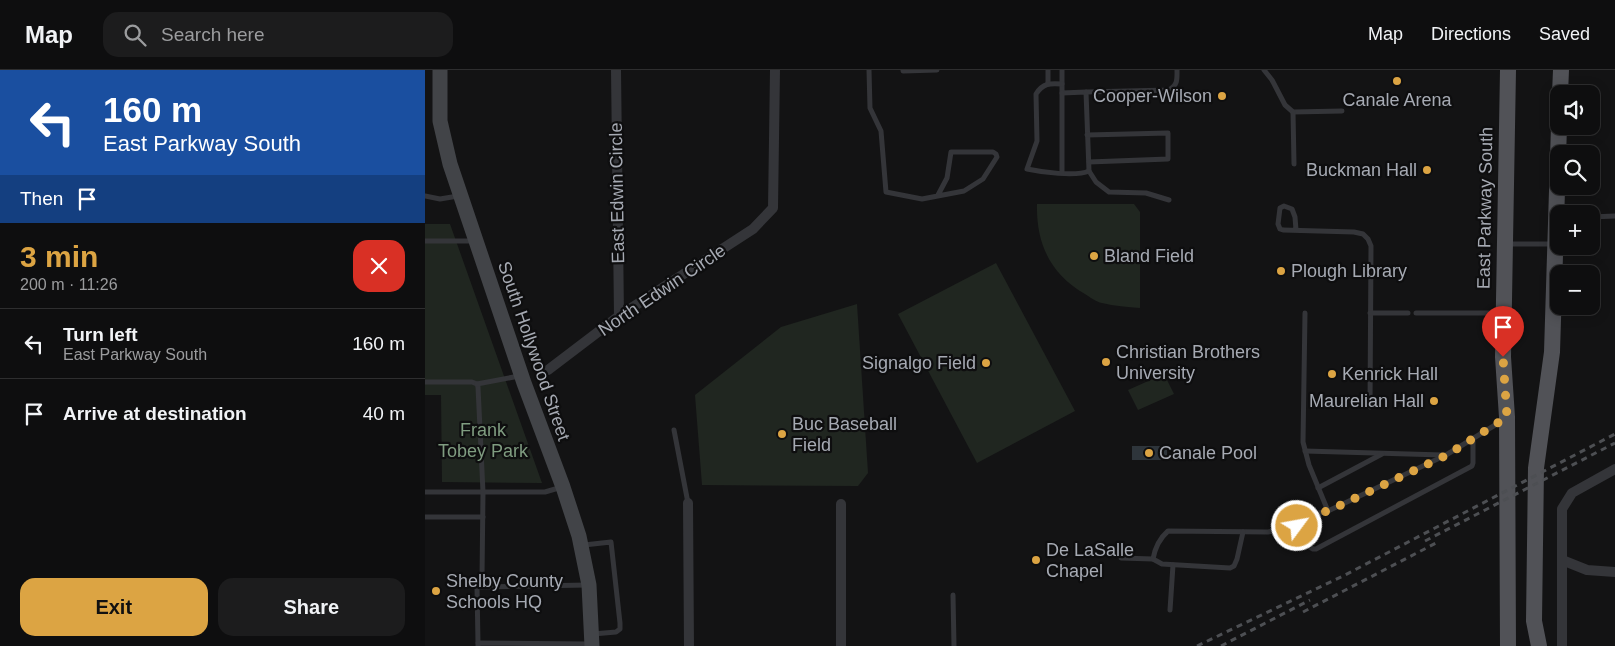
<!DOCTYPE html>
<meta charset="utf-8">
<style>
:root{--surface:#0e0e0f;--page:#1c1c1d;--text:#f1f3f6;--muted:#9b9c9e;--line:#2e2e2f;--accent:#dca443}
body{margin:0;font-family:Helvetica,sans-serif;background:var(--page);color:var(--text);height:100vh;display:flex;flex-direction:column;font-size:19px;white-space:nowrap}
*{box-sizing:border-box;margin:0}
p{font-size:16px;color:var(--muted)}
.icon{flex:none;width:28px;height:28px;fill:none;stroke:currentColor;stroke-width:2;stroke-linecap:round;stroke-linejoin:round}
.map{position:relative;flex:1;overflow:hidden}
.side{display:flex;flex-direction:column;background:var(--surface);width:425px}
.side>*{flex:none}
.top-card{background:#1a4fa0;color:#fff;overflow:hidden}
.buttons{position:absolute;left:1125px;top:15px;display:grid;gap:10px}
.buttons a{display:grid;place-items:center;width:50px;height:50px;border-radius:10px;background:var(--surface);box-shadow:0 2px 12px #0003,0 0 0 1px var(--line);font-size:25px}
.pin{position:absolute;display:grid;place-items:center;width:42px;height:42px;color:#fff;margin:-51px -21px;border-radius:50% 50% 50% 0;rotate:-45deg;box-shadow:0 0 5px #0007}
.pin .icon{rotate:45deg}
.me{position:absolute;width:55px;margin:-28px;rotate:58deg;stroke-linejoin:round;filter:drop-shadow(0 0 4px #0008)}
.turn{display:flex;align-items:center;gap:18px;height:105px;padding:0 20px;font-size:22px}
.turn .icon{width:65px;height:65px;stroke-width:2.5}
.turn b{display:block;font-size:35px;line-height:42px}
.then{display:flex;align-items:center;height:48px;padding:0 20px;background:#0003;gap:10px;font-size:19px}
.round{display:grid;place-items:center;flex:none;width:52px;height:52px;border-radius:15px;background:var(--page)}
.overview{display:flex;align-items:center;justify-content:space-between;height:85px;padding:0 20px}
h1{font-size:30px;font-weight:700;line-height:38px;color:var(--accent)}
.primary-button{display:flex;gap:10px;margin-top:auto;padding:10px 20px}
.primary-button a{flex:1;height:58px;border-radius:15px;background:var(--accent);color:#111;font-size:20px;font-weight:700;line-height:58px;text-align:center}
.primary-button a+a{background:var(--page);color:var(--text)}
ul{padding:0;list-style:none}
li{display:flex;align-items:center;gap:15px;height:70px;padding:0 20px;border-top:1px solid var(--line)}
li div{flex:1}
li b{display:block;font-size:19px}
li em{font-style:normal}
header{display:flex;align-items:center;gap:30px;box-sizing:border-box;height:70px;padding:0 25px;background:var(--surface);border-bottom:1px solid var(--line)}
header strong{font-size:24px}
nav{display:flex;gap:28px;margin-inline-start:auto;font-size:18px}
.search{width:350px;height:45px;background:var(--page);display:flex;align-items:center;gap:12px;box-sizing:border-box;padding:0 18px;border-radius:15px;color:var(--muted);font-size:19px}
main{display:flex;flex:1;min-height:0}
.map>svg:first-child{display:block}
.green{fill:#202620}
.water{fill:#2e353b}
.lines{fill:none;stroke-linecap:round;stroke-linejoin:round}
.lane{stroke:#343539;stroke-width:5}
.street{stroke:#343539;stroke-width:10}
.secondary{stroke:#424448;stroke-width:15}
.primary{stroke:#515257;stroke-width:16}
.rail{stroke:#4d4f53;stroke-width:3;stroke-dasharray:6 5;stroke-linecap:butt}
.route{stroke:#dca443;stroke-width:9;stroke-dasharray:0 16.2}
.poi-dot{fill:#dca443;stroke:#0e0e0f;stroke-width:2}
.labels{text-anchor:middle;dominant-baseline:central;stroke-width:4.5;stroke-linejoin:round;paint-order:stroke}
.poi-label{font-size:18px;fill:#a6aab3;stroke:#0e0e0f;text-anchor:start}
.street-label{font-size:18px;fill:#a6aab3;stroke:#0e0e0f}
.park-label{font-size:18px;fill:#7f9c80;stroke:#0e0e0f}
</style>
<header>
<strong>Map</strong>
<div class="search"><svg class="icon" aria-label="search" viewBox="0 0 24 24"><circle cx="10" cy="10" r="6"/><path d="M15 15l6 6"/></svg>Search here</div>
<nav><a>Map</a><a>Directions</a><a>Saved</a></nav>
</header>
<main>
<section class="side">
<div class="top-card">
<div class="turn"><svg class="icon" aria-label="left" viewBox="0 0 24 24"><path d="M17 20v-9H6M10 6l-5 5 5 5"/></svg><div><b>160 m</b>East Parkway South</div></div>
<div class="then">Then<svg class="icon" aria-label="arrive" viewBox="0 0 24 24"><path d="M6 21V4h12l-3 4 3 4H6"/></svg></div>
</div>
<div class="overview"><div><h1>3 min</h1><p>200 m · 11:26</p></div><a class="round" style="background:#d93025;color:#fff"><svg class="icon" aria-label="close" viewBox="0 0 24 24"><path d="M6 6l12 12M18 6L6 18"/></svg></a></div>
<ul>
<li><svg class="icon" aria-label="left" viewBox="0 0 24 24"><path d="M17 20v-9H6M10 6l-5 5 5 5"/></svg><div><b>Turn left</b><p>East Parkway South</p></div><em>160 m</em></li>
<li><svg class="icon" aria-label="arrive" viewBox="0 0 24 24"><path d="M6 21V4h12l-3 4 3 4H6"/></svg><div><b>Arrive at destination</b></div><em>40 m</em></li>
</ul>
<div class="primary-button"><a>Exit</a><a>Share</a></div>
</section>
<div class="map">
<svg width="1190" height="576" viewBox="0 0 1190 576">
<rect width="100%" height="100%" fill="#131314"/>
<g class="green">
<path d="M612,134H709L715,142V238C703,237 689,236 677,233C671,232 665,227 660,224C625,204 611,173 612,134Z"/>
<polygon points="0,154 25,154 117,413 17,412 16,325 0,325"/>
<polygon points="571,193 650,341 552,393 473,244"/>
<polygon points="432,234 443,403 433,416 277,415 270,325 356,257"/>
<polygon points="739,304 749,324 713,340 703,320"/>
</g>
<rect class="water" x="707" y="376" width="35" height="14"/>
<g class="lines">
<g class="lane">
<polyline points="444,0 445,38 456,61 461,122 497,129 539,121 558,109 572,87 571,84 568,82 526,82 522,108 513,125"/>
<polyline points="637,0 637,23 661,22 664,101 671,112 684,122 721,123 744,130"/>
<polyline points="839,0 847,10 860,35 868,42 917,41"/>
<polyline points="478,1 512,0"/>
<polyline points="623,13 623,0"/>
<path d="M637,14C625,13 618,13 611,24L612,71L602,99C616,102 651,107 664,101"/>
<path d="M661,22L744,20C753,15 752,9 752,0"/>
<polyline points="637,23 637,103"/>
<polyline points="868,42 869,94"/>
<polyline points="662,65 743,63 743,89 664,92"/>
<polyline points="0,126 15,129 33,126"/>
<polyline points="1166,147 1190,146"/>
<polyline points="871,160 870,147 867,139 859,136 855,138 853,154 855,159 858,160 929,162 938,164 943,169 946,176 945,337"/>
<polyline points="0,171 49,171"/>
<polyline points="1083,174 1129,174"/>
<polyline points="880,243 878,372 884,395 903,441"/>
<polyline points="945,243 983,243"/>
<polyline points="991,243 1075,243"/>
<polyline points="0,312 47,312 52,314 53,317 58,422 0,422"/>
<polyline points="52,314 94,306"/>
<polyline points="249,360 263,433"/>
<polyline points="880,381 1018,385"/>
<polyline points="893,418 957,384"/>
<polyline points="0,447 58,447"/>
<polyline points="872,456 883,476 888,479 891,479 1047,396 1048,393 1048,369"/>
<polyline points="159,475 186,472 195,553 195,559 191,562 168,564"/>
<path d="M696,488L728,489C730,478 735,468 743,461L843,462L872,456L890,444L903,441L1021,385L1080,349"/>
<polyline points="728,489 737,494 805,498 809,496 812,489 818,462"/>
<polyline points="52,517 57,508 58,422 120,422 137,417"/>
<polyline points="528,525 529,576"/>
<polyline points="745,540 748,495"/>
<polyline points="53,573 52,517 162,515"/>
<polyline points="53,576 53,573 164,574"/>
</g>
<g class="street">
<polyline points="191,0 194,246"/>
<polyline points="123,300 194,246 328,159 348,138 350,0"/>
<polyline points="263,433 264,576"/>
<polyline points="1137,490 1162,500 1190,502"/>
<polyline points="416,576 416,434"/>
<polyline points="1137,576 1137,439 1147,423 1190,399"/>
</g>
<polyline class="secondary" points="15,0 15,51 25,94 99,313 138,417 154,466 164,515 167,576"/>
<g class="primary">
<polyline points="1083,0 1078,287 1082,347 1083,576"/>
<polyline points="1135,24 1136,0"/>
<polyline points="1114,576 1109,551 1111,398 1127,282 1134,56"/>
</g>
<g class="rail">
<polyline points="1000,471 1190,373"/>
<polyline points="878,542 1013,472"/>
<polyline points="772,576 920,505 1190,364"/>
<polyline points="796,576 885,530"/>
</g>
</g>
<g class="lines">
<polyline class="route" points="872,456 890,444 903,441 1022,385 1082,347 1078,287"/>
</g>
<g class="poi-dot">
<circle cx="972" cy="11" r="5"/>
<circle cx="797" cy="26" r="5"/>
<circle cx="1002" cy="100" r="5"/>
<circle cx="669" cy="186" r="5"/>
<circle cx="856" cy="201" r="5"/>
<circle cx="681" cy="292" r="5"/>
<circle cx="561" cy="293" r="5"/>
<circle cx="907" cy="304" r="5"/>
<circle cx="1009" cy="331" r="5"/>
<circle cx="357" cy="364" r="5"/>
<circle cx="724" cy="383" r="5"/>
<circle cx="611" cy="490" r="5"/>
<circle cx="11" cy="521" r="5"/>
</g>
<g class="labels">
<g class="poi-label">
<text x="787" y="26" text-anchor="end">Cooper-Wilson</text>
<text x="972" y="30" text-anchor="middle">Canale Arena</text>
<text x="992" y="100" text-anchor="end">Buckman Hall</text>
<text x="679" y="186">Bland Field</text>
<text x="866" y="201">Plough Library</text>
<text x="691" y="282">Christian Brothers<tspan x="691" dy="21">University</tspan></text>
<text x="551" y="293" text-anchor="end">Signalgo Field</text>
<text x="917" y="304">Kenrick Hall</text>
<text x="999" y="331" text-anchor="end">Maurelian Hall</text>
<text x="367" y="354">Buc Baseball<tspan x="367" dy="21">Field</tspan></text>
<text x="734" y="383">Canale Pool</text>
<text x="621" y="480">De LaSalle<tspan x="621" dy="21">Chapel</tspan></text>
<text x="21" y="511">Shelby County<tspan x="21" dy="21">Schools HQ</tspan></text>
</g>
<g class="street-label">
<text transform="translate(192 123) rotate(-91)">East Edwin Circle</text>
<text transform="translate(1060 138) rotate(-89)">East Parkway South</text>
<text transform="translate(237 220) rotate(-34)">North Edwin Circle</text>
<text transform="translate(109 281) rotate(71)">South Hollywood Street</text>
</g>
<g class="park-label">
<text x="58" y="360">Frank<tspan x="58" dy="21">Tobey Park</tspan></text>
</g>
</g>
</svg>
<div class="buttons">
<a><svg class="icon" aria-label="sound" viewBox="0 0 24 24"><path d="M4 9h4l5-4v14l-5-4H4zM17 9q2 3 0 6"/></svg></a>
<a><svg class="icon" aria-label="search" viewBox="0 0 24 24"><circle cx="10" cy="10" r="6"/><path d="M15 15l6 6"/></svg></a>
<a>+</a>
<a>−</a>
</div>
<div class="pin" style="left:1078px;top:287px;background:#d93025"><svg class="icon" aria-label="arrive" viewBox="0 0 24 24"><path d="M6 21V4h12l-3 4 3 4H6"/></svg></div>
<svg class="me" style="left:872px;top:456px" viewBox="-20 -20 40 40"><circle r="17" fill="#dca443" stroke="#fff" stroke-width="3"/><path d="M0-11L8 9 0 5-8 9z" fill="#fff"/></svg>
</div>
</main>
